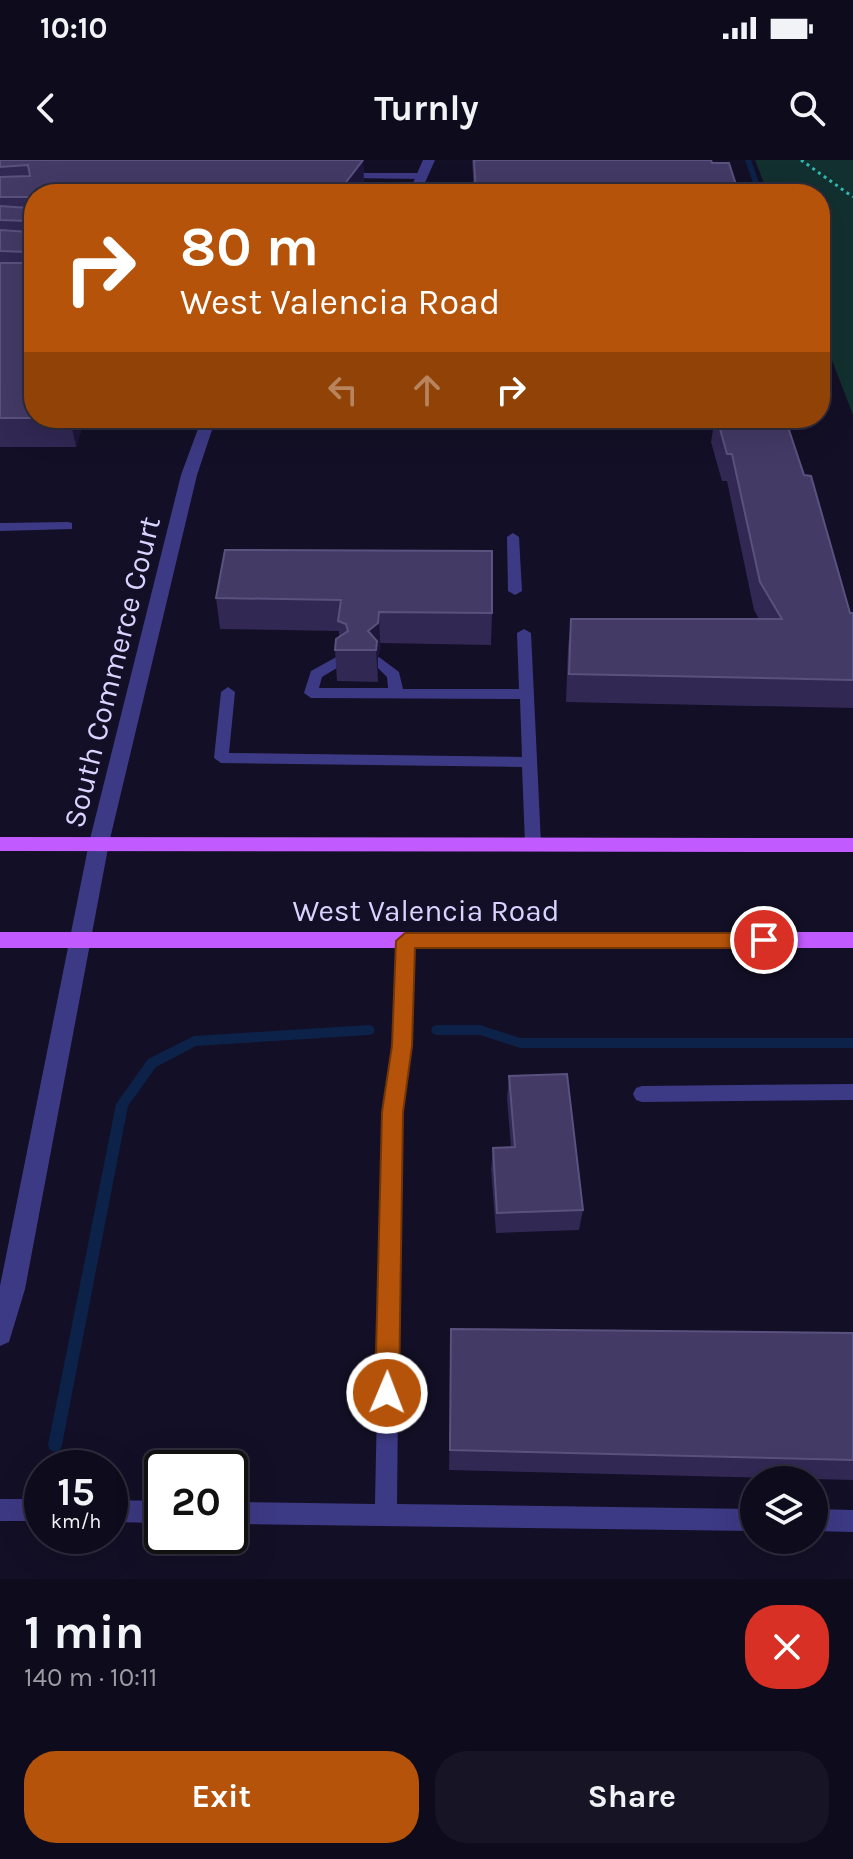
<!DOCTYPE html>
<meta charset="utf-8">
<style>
:root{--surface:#0e0b1c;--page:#171425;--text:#f1f3f6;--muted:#9b9ba3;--line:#2e2b3b;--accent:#b45309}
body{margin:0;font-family:Karla,sans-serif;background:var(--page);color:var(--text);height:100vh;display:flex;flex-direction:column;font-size:30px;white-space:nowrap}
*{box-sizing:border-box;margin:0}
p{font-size:26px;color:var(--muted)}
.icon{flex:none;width:44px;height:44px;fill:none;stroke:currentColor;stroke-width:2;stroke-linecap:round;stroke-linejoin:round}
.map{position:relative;height:1419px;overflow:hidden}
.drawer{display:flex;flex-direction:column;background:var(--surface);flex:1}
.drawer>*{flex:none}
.top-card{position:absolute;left:24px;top:24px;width:806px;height:244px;border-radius:32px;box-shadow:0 8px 32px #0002,0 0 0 2px var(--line);background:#b45309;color:#fff;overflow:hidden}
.tools{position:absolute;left:740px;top:1306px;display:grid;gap:16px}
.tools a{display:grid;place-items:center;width:88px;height:88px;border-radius:50%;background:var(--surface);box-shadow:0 8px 32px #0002,0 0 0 2px var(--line);font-size:40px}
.speed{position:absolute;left:24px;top:1290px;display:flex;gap:16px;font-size:40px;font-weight:700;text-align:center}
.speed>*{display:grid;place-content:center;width:104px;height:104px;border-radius:50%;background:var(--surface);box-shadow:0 8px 32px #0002,0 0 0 2px var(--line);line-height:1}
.speed small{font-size:20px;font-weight:400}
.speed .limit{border:4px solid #111;border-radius:12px;background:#fff;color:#111}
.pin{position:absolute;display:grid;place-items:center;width:68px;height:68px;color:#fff;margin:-34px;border:4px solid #fff;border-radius:50%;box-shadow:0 2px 8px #0007}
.me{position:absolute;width:88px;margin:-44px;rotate:1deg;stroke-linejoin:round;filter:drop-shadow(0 0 6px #0008)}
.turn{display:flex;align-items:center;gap:28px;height:168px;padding:0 24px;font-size:36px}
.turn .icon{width:104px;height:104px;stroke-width:2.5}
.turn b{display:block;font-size:56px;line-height:68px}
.lanes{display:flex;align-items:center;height:76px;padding:0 24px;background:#0003;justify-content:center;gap:40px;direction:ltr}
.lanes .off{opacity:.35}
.round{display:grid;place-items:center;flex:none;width:84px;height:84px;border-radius:32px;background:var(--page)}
.head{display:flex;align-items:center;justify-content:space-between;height:136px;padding:0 24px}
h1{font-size:48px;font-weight:700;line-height:60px}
.button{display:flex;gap:16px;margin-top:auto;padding:16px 24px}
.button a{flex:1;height:92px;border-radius:32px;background:var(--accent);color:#fff;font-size:32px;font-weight:700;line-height:92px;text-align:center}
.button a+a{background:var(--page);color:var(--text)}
.status{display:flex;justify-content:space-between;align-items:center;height:56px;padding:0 40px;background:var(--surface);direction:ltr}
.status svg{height:22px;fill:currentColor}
header{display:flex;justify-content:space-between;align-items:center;height:104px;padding:0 24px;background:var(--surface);font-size:36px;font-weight:700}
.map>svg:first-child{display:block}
.green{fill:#12302f}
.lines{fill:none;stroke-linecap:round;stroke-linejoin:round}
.stream{fill:#0c2248;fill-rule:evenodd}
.path{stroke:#2fb8b0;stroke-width:3;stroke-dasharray:3 4;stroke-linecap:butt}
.lane{fill:#3d3a85;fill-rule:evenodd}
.street{fill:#3d3a85;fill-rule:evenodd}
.primary{fill:#c25bff;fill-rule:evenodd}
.wall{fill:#312854}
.shaded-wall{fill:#1d163a}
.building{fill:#433a66;stroke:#5a527e;stroke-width:2}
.route{fill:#b45309;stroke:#753606;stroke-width:2}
.labels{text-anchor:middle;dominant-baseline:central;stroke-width:7;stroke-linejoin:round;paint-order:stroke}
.street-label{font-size:30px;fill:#d9d4ff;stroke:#130f26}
</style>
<div class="status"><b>10:10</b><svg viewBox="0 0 49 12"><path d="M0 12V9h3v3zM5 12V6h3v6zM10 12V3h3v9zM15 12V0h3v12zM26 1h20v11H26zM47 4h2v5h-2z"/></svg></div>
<header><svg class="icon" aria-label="back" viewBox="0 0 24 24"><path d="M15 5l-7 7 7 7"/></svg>Turnly<svg class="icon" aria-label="search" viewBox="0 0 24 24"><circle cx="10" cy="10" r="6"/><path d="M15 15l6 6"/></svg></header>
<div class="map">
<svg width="853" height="1419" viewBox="0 0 853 1419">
<rect width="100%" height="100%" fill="#130f26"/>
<polygon class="green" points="755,0 853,0 853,255 820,169 820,34 768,34"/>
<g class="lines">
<g class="stream">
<polygon points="745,0 751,0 763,34 757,34"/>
<polygon points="369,865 373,866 375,870 373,874 369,875 196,886 156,907 128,946 62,1285 60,1290 55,1292 50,1290 48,1285 116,944 148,899 194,876"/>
<polygon points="437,865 480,865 520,878 853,878 853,888 520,888 480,875 437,875 433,874 431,870 433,866"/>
</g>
<polyline class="path" points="801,0 853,37"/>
<g class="lane">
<polygon points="340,13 422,13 427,16 422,19 343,18 338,15"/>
<polygon points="68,362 72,363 72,369 0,371 0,363"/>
<polygon points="513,373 519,377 522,431 515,435 508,431 507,377"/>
<polygon points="524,469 531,473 541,684 539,688 527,688 525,684 522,607 221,603 214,598 221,532 228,527 235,532 229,593 522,597 520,539 311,538 304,533 311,511 340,495 345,497 347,500 345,503 322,517 319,528 388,528 387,517 372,502 379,497 399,512 403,529 519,529 517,473"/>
<polygon points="405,774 411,776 413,781 411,886 401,952 397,1344 754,1349 754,1371 230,1364 230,1342 375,1344 383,952 393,886 397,781 399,776"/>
<polygon points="853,924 853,940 642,942 636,940 633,934 636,928 642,926"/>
<rect x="0" y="1339" width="42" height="22"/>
<polygon points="110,1340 162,1341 162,1363 110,1362"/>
<polygon points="814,1349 853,1350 853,1372 814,1371"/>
</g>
<g class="street">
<polygon points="423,0 435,0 420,34 408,34"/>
<polygon points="202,258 216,258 197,315 109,683 25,1129 9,1182 0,1186 0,1126 89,683 181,315"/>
</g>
<g class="primary">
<polygon points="0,677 853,678 853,692 0,691"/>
<rect x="0" y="772" width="853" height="16"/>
</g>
</g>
<g class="wall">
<polygon points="0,0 363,0 364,26 358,34 34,34 34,258 85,258 76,287 0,287"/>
<polygon points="472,0 711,0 712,3 738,31 737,34 474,34"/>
<polygon points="715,258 785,258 850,453 853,453 853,548 566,542 568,487 571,459 759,459 754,450 727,321 722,321 711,282"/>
<polygon points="492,391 492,453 491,485 380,483 379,494 378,495 378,522 337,521 335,490 339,477 339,471 220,469 216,438"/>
<polygon points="509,916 583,1050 579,1070 496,1073 491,1009 493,988 511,987 507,938"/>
<polygon points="853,1173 853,1320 449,1310 451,1191"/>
</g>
<g class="shaded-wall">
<polygon points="363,0 364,26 358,34 337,34"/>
<polygon points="70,258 85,258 76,287"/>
<polygon points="379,452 380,483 379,494 378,495 378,522 376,490 368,471"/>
</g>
<g class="building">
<polygon points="0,0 363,0 337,34 34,34 34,258 70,258 0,258 0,103 30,103 28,92 0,91 0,70 28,72 30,61 0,60 0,46 28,48 30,37 0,37 0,17 30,16 28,5 0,7"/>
<polygon points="474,0 711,0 712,3 729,3 738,31 720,31 721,34 476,34"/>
<polygon points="717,258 785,258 804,315 811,316 850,453 853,453 853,520 569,514 571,459 782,459 760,422 732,294 727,294"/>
<polygon points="225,390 492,391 492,453 379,452 378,463 368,471 377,481 376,490 335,490 336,479 348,471 346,464 338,461 341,440 216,438"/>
<polygon points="567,914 583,1050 497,1053 493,988 515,987 509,916"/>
<polygon points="451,1169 853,1173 853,1300 450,1290"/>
</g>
<polygon class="route" points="405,773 764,773 773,780 764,788 415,788 412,886 403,952 399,1233 396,1241 387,1245 379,1241 375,1233 382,952 392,886 396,781"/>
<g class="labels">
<g class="street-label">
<text transform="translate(112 512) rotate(-76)">South Commerce Court</text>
<text x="426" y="751">West Valencia Road</text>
</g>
</g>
</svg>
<div class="tools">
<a><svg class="icon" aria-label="layers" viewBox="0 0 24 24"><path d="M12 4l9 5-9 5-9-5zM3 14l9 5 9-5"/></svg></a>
</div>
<div class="speed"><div>15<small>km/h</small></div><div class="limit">20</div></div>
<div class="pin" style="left:764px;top:780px;background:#d93025"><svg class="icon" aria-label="arrive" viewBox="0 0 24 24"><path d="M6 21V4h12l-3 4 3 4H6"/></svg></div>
<svg class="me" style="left:387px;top:1233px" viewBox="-20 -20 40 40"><circle r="17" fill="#b45309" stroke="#fff" stroke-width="3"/><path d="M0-11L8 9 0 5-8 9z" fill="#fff"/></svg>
<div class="top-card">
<div class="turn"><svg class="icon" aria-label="right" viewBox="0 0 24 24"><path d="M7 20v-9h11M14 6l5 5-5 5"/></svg><div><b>80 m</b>West Valencia Road</div></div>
<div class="lanes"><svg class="icon off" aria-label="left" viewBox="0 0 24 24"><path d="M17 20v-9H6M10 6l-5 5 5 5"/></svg><svg class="icon off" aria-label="ahead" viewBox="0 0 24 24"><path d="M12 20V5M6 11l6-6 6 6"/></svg><svg class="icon" aria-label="right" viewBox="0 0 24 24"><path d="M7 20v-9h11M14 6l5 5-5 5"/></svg></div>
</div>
</div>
<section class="drawer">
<div class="head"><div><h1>1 min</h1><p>140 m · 10:11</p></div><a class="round" style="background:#d93025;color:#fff"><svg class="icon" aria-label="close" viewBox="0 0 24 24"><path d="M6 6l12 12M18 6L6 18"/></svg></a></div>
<div class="button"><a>Exit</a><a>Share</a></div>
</section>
